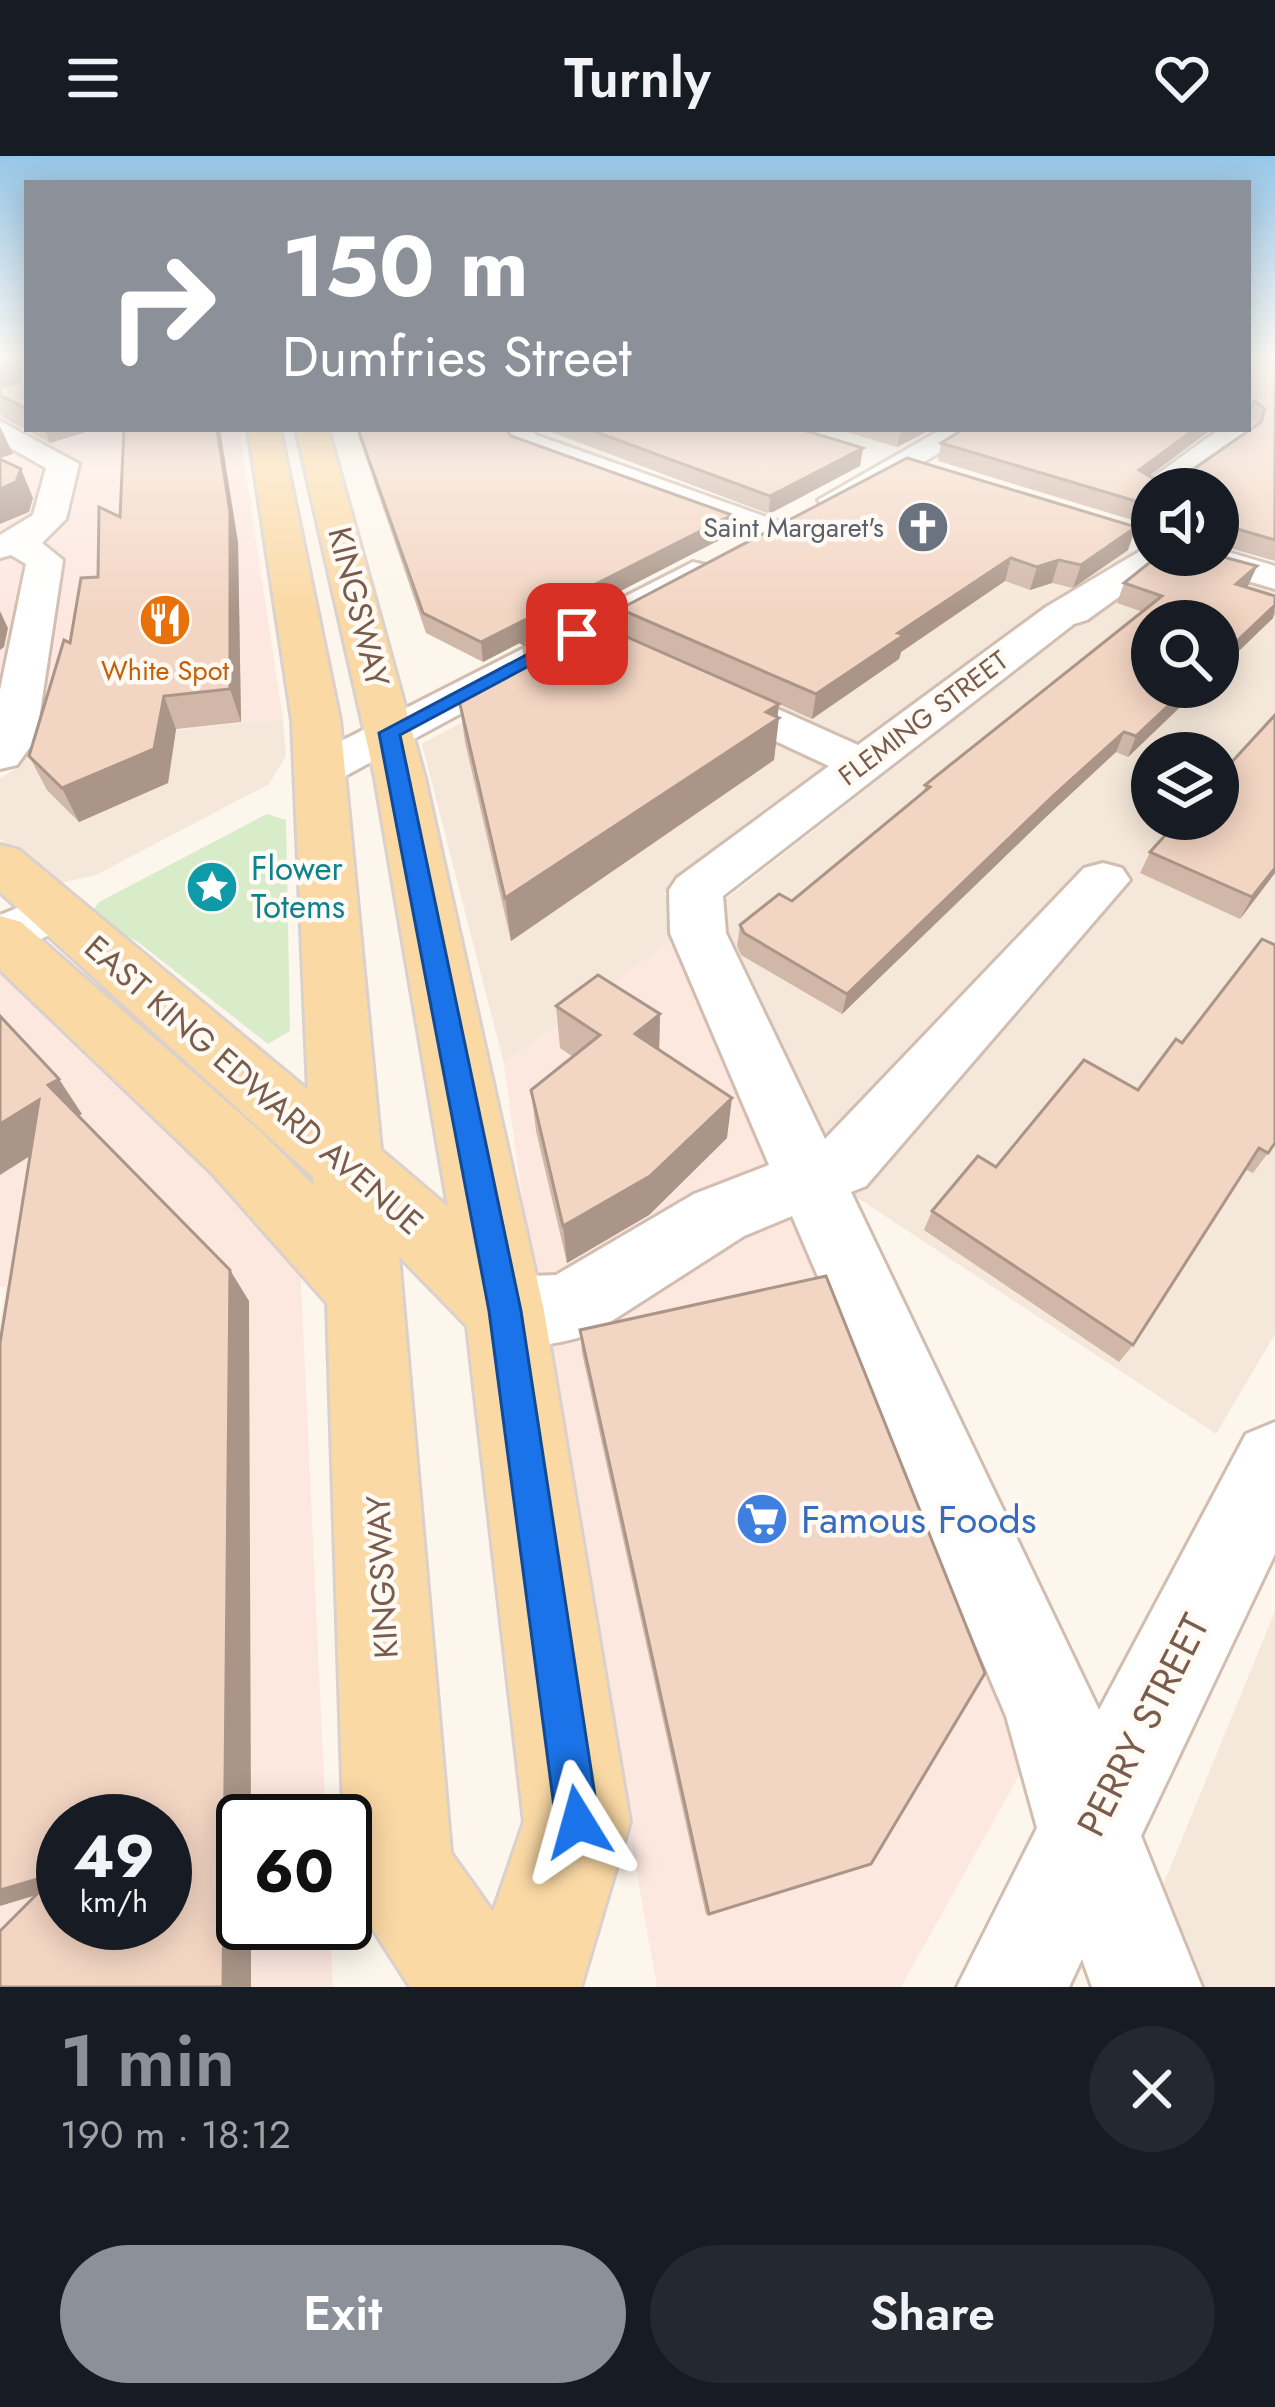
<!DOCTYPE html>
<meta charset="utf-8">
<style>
:root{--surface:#171b24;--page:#242831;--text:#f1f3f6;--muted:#9ea1a6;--accent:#8c9099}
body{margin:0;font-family:Jost,sans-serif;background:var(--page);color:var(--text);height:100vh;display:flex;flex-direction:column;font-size:45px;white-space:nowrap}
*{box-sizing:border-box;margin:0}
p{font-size:39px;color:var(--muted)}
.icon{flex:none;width:66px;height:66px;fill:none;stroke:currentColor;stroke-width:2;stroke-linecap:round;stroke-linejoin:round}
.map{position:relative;height:1831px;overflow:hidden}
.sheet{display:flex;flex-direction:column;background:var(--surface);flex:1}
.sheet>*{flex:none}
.hud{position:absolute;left:24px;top:24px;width:1227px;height:252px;border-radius:0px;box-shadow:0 6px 30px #0003;background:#8c9099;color:#fff;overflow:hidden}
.fabs{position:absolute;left:1131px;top:312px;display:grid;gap:24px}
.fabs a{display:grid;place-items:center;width:108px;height:108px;border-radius:50%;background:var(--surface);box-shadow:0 6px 30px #0003;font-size:60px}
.speed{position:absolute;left:36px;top:1638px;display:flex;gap:24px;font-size:60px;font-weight:700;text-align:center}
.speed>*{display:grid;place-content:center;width:156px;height:156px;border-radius:50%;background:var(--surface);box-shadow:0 6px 30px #0003;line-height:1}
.speed small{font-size:30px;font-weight:400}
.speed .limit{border:6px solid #111;border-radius:18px;background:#fff;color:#111}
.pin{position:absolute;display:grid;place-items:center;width:102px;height:102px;color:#fff;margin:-51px;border-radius:24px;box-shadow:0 6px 18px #0006}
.me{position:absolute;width:132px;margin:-66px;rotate:352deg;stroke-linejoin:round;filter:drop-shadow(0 0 9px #0008)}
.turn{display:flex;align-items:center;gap:42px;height:252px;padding:0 60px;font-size:54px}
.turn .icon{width:156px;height:156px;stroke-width:2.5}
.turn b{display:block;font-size:84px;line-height:102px}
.round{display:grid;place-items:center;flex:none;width:126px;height:126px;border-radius:63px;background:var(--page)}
.head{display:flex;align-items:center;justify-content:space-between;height:204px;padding:0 60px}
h1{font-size:72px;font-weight:600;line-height:90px;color:var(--accent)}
.action{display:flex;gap:24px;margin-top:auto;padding:24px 60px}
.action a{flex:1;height:138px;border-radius:72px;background:var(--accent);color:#fff;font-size:48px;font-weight:600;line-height:138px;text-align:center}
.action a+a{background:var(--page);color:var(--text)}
header{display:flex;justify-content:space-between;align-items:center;height:156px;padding:0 60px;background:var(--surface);font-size:54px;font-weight:600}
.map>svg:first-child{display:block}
.residential{fill:#f5e8da;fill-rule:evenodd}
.commercial{fill:#fde8e0;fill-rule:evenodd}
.green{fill:#d8ecc9}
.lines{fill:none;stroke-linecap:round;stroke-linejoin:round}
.minor-casing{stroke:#d1beb0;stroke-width:6}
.major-casing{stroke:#dad1cd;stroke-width:6}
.minor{fill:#fff;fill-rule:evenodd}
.major{fill:#fbd9a5;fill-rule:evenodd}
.wall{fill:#d1b7a8}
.shaded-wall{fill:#aa9588}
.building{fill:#f3d5c3;stroke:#aa9588;stroke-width:3;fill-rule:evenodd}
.route{fill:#1a73e8;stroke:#114b97;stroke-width:3}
.labels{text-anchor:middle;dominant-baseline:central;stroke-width:9;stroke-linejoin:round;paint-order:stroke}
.far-worship-label{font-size:27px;fill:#5b616d;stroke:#fffaf3;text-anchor:end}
.far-food-label{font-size:27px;fill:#c56008;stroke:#fffaf3}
.far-street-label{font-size:27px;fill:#7a5c4d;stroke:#fffaf3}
.street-label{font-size:33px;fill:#7a5c4d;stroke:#fffaf3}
.culture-label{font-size:33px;fill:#0d838f;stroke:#fffaf3;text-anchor:start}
.near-shop-label{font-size:39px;fill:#366cbe;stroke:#fffaf3;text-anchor:start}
.near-street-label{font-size:39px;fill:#7a5c4d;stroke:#fffaf3}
</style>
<header><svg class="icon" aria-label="menu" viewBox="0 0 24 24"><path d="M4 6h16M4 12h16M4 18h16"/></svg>Turnly<svg class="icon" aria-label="heart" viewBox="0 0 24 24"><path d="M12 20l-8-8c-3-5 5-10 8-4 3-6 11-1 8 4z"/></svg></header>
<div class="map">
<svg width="1275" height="1831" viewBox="0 0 1275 1831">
<rect width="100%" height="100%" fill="#fdf6ec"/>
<g class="residential">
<path d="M818,371L1119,387L1131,397L664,738L698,765L1152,410L1203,411L1275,433V1178L1216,1278L844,1033L697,766L504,908L422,588L815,373L1002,437ZM1152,465H1218V531H1152ZM1152,597H1218V663H1152Z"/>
<polygon points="283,563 286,600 269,628 96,719 61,727 45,722 0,683 0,622 17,612 35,589"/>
<polygon points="1275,1455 1275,1831 1182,1831 1150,1761"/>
</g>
<g class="commercial">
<polygon points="0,256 27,273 239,273 283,563 35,589 0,588"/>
<polygon points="697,765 806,1098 1026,1607 901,1831 657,1831 537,1154 504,908"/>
<path d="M0,819L18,826L285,1082L300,1105L326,1665H243V1767H330L333,1831H0V1168L6,1130L0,1131ZM63,1665H165V1767H63Z"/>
</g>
<polygon class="green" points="267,658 286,664 290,875 268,888 138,786 105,770 93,754 99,746"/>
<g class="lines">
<g class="minor-casing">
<g id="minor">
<polygon points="0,265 79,308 66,363 42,387 63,404 36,583 17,609 0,613 0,534 26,408 11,399 0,402 0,379 33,359 46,312 0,286"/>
<polygon points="1248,266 1255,273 1251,279 1176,333 1152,333 1152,342 1137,333 1220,273 1248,273"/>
<polygon points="501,273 531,273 536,279 786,368 791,376 786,384 760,384 514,293"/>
<polygon points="942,273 980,273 847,351 823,351 818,344"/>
<path d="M1152,388V399H1171L1166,407L1087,464L1074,468L723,740L726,777L825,983L1084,712L1103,707L1122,712L1130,724L866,1030L851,1036L1099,1554L1246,1278L1275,1266V1398L1141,1680L1202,1831H1092L1082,1803L1069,1831H957L1037,1672L1006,1560L792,1060L744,1080L593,1177C555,1191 516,1194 478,1179L467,1155L478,1131L505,1121L556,1119L694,1038L769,1009L670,777L669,734L677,722L829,610L683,542L676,533L683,524H713L858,589L1046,451Z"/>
<polygon points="1218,393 1275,410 1275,433 1186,407 1181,399 1218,399"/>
<polygon points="693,406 706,409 712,417 706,425 336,625 302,625 295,615 302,605"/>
<polygon points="54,737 73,742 81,755 73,768 0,802 0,759"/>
</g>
</g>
<g class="major-casing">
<path id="major" d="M248,273H280L340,564L381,994L448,1051L375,622L296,273H328L425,622L544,1155L630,1666L581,1831H410L360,1753L345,1718L327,1147L212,1017L0,814V760L21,766L262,977L314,1030L313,1021L0,736V689L19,694L308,934L292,564ZM399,1100L467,1170L524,1666L493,1756L451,1697Z"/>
</g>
<use href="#minor" class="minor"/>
<use href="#major" class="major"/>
</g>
<g class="wall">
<polygon points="0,200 27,200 27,273 95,273 50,287 2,261 0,256"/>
<polygon points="1248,200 1275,200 1275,405 1219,389 1218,390 1218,333 1152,333 1152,370 938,305 941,287 1212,273 1149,320 1161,326 1163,319 1185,319 1256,268 1248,262"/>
<polygon points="356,273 506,273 511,280 732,359 731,378 483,506 426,477"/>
<polygon points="543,273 800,273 860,310 769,358"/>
<polygon points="836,273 932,273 897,291"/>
<polygon points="907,302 1128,394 1073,432 1052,427 1030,434 1005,425 901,496 899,503 812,563 779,548 774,604 511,785 465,586 459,544 524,510 522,487 743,532 620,477 620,453"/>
<polygon points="120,361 238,386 241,566 176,573 168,627 79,666 47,634 29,600 70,487"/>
<polygon points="1257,410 1247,431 1275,440 1275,458 1273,462 1218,515 1218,465 1201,531 1128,601 1116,596 1047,660 842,858 741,799 737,790 740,769 792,745 924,636 925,629 1143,456 1117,447 1124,427"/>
<polygon points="1150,696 1275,717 1240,763 1140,717"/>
<polygon points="556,850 660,858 659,894 727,982 649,1059 567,1107 536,975 531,934 573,901 560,892"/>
<polygon points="1182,887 1268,997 1253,1017 1245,1013 1133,1189 1119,1206 924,1074 932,1055 996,1011 1138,934"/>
<polygon points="580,1174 871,1708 706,1759 582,1197"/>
</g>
<g class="shaded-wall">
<polygon points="20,202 27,221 0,235 0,207"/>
<polygon points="0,270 13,298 0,302"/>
<polygon points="44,273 95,273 50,287"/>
<polygon points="217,273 220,273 238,386 241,566 230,533"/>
<polygon points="901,273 932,273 897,291"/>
<polygon points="1195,273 1212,273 1133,332 1139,314"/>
<polygon points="863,292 860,310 769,358 770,340"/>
<polygon points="21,313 33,342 29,356 0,368 0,333"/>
<polygon points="732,359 731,378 483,506 481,486"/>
<polygon points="1136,371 1128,394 1073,432 1081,409"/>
<polygon points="1011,402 1005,425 901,496 899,503 812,563 816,538 898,477"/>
<polygon points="1059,404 1052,427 1030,434 1037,411"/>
<polygon points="1257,410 1248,430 1228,447 1236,428"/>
<polygon points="1275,449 1273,462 1218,515 1218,503"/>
<polygon points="0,455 8,472 4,491 0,494"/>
<polygon points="1188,531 1201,531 1128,601 1136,580"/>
<polygon points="164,540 176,573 168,627 79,666 62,632"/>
<polygon points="779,548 777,564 779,562 774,604 511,785 505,742"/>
<polygon points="1124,576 1116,596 1047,660 842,858 847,838 1054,639"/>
<polygon points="1275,712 1275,717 1240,763 1252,741"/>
<polygon points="660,858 659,900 635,878"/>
<polygon points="59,923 82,958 72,964 48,929"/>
<polygon points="732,942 727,982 649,1059 567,1107 563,1070"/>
<polygon points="39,944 63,979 0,1019 0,968"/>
<polygon points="230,1114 249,1145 251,1665 243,1665 243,1767 251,1767 251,1831 223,1831"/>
<polygon points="58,1717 63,1731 0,1750 0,1734"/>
</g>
<g class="building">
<polygon points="0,200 27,200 27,253 0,239 0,231 20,226 20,202 0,207"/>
<polygon points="1248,200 1275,200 1275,384 1227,370 1221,376 1218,376 1218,333 1152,333 1152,350 941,287 964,273 1195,273 1139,314 1162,327 1163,319 1185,319 1261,266 1265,253 1255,245 1250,252 1248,252"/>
<polygon points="124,273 217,273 230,356 230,533 164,540 154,593 62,632 29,600 64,484 70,487 81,422 98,421 99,351 120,361"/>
<polygon points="358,273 506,273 511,280 732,359 481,486 423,457"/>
<polygon points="588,273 800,273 863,292 770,340"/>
<polygon points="907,302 1136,371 1081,409 1059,404 1037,411 1011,402 898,477 904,479 816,538 620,453"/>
<polygon points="0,303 21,313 16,326 0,333"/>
<polygon points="1159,399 1216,399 1257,410 1236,428 1275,440 1275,449 1218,503 1218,465 1152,465 1152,531 1188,531 1136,580 1124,576 1054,639 847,838 744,777 740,769 779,738 792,745 930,631 925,629 1162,440 1124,427"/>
<polygon points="577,459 779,548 766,556 779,562 505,742 459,544 545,499 522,487"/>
<polygon points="1275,559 1275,712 1252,741 1150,696 1180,663 1218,663 1218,621"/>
<polygon points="1262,783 1275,789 1275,987 1268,997 1259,992 1133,1189 932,1055 978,1000 996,1011 1084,904 1138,934 1176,883 1182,887"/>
<polygon points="598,819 660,858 635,878 732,942 650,1020 563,1070 531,934 600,879 556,850"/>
<path d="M0,860L59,923L48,929L230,1114L223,1831H0V1775L58,1717L0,1734V1187L39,944L0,968ZM63,1665H165V1767H63Z"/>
<polygon points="826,1120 985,1517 871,1708 709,1758 580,1174"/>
</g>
<linearGradient id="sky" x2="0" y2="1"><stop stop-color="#97c7e8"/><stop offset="0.44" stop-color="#fefbf6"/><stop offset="1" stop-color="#fefbf6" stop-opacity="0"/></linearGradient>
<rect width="1275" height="456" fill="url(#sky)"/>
<polygon class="route" points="577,472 585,478 583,481 400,579 521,1155 599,1666 593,1681 578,1688 562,1681 556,1666 489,1155 379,577"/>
<defs>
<g id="church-disc" transform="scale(2.7)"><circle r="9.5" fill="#6b7280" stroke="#fffaf3"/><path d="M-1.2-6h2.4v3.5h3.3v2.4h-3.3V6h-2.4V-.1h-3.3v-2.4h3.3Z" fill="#fff"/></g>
<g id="restaurant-disc" transform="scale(2.7)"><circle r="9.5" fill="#e8710a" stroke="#fffaf3"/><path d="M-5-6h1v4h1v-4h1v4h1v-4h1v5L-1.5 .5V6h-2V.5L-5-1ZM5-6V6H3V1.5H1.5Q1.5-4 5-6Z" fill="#fff"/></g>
<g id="sight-disc" transform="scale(2.7)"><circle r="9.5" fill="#0f9aa8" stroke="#fffaf3"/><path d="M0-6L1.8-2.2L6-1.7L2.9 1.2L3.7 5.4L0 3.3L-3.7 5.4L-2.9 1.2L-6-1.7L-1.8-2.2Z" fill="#fff"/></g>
<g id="supermarket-disc" transform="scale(2.7)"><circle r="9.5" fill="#3f7fe0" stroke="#fffaf3"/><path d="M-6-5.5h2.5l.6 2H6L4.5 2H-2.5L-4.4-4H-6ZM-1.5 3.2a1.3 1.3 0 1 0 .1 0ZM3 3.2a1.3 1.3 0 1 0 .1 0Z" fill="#fff"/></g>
</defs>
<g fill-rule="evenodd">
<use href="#church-disc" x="923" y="371"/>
<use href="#restaurant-disc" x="165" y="464"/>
<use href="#sight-disc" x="212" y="731"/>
<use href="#supermarket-disc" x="762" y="1363"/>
</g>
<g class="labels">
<g class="far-worship-label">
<text x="884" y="371">Saint Margaret's</text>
</g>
<g class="far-food-label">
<text x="165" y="514">White Spot</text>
</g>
<g class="far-street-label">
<text transform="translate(923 562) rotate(-37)">FLEMING STREET</text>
</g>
<g class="street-label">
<text transform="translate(359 451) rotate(76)">KINGSWAY</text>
<text transform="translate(254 929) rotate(41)">EAST KING EDWARD AVENUE</text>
<text transform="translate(382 1421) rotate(-93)">KINGSWAY</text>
</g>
<g class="culture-label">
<text x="251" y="712">Flower<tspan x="251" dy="38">Totems</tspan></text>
</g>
<g class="near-shop-label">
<text x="801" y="1363">Famous Foods</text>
</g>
<g class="near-street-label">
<text transform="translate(1143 1569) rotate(-63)">PERRY STREET</text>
</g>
</g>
</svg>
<div class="fabs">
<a><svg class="icon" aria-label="sound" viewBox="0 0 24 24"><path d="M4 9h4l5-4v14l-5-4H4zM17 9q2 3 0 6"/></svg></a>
<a><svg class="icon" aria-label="search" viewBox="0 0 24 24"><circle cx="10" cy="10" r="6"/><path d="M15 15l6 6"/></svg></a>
<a><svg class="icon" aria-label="layers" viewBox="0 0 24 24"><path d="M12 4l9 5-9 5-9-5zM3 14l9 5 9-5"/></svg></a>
</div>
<div class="speed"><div>49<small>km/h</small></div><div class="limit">60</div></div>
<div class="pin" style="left:577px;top:478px;background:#d93025"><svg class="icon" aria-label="arrive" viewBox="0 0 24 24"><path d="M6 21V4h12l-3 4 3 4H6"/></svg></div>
<svg class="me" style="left:578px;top:1666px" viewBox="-20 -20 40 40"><path d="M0-17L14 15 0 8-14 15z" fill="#1a73e8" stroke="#fff" stroke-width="4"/></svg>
<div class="hud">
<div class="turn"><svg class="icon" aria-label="right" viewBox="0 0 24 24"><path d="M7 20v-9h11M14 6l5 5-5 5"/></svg><div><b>150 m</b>Dumfries Street</div></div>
</div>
</div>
<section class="sheet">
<div class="head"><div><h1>1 min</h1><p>190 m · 18:12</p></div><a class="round"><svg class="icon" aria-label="close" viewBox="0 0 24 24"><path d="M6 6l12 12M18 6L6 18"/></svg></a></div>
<div class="action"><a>Exit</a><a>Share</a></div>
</section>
